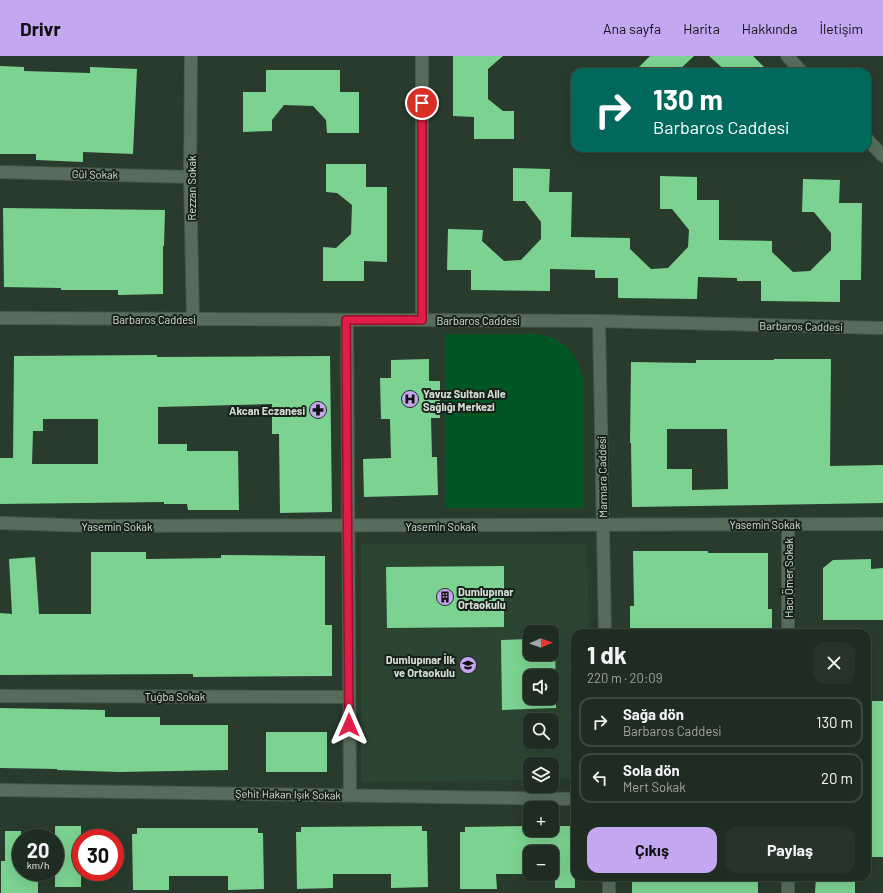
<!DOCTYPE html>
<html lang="tr">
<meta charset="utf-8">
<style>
:root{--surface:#1e2c21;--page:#26342a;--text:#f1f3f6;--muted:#a1a7a5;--line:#3c483f;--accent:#c4a7f1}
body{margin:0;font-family:Barlow,sans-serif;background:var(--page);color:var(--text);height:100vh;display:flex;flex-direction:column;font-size:15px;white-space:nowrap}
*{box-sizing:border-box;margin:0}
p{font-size:13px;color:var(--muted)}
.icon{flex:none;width:22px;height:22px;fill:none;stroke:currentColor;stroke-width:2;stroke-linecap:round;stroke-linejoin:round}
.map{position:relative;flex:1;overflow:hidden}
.side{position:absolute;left:571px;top:573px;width:300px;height:252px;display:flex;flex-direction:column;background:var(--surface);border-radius:12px;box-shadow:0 4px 16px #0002,0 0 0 1px var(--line)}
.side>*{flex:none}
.top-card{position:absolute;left:571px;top:12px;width:300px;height:84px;border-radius:12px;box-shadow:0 4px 16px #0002,0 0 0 1px var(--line);background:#00695c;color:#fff;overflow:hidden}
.needle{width:26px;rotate:88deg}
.controls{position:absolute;left:523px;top:569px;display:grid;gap:8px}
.controls a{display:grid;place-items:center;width:36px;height:36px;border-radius:8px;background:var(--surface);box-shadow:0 4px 16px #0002,0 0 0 1px var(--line);font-size:20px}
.speed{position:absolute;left:12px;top:773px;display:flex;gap:8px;font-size:20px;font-weight:700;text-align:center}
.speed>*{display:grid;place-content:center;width:52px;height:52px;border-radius:50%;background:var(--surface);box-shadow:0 4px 16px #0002,0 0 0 1px var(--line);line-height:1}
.speed small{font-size:10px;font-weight:400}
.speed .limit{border:6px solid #d22;background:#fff;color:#111}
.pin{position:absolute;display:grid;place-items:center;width:34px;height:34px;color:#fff;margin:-17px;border:2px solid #fff;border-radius:50%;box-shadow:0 1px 4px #0007}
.me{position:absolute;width:44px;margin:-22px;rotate:0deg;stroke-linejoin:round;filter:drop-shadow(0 0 3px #0008)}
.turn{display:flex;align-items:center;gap:14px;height:84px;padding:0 16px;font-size:18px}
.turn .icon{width:52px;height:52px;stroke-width:2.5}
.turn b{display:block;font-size:28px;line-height:34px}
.round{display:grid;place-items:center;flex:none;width:42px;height:42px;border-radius:12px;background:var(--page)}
.overview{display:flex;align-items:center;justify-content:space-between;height:68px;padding:0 16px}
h1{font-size:24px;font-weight:700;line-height:30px}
.button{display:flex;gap:8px;margin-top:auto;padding:8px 16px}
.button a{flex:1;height:46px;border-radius:12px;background:var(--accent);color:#111;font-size:16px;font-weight:700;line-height:46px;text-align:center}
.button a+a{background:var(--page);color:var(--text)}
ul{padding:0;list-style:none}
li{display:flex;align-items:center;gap:12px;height:50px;margin:0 8px 6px;padding:0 8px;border:2px solid var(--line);border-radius:12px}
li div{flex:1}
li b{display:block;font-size:15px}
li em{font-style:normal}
header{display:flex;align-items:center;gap:24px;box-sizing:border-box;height:56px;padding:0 20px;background:var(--accent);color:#111}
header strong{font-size:19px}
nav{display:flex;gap:22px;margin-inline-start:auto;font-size:14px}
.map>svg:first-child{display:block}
.built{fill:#2c4531;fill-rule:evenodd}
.green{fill:#005724}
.building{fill:#7cd391;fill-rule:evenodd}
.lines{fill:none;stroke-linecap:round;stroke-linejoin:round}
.minor-casing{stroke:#47574a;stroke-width:14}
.minor{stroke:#576c5b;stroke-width:12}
.route-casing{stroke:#92132f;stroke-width:10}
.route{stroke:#e11d48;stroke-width:7}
.labels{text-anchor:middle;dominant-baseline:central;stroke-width:4;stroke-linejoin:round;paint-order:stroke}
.street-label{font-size:11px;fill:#d4e0d6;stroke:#172019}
.poi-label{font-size:11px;font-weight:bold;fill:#d4e0d6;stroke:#172019;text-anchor:start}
</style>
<header>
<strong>Drivr</strong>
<nav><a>Ana sayfa</a><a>Harita</a><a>Hakkında</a><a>İletişim</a></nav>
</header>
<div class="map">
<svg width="883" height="837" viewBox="0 0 883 837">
<rect width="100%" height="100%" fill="#283b2c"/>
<path class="built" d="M361,488H587L589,577H575V723H552V708H530V724L361,726ZM530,576H552V598H530ZM530,620H552V642H530ZM530,664H552V686H530Z"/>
<polygon class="green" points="445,278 536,278 553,282 567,291 576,302 583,321 584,452 445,452"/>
<g class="building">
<polygon points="453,0 503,0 488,13 488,43 503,55 514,55 514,83 474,83 474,61 453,60"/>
<polygon points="650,0 694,0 677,16 634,16"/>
<polygon points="709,0 753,0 769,16 727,16"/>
<polygon points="0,10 24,11 24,15 90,17 90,11 137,13 133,98 83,96 83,106 36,104 36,98 0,98"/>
<polygon points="266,14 340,14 340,36 359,36 359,77 327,77 326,64 313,50 284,49 272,64 272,75 243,76 243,36 266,36"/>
<polygon points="326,108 366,108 366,131 387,131 387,206 364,205 364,225 323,225 323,191 336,192 351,178 352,149 337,137 326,136"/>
<polygon points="513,112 550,113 549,136 572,136 571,181 630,182 630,193 651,213 668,212 688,191 689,174 672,153 660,153 660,120 697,121 697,144 719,144 719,184 772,185 772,196 793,216 810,215 831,194 831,177 814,156 802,156 803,123 840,124 839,147 862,147 861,224 840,224 840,246 761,245 761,225 737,225 737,222 698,221 697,243 618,242 618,222 595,222 595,214 550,213 550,235 471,234 471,214 447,214 448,173 483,174 482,185 504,205 521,204 541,183 541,166 525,145 513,145"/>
<polygon points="3,152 165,154 164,190 163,190 163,238 118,239 118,234 61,234 61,232 4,231"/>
<path d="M157,299V301L330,300L332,456L280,457L279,378H272V348L158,351V388H187V395H238L239,454H188L187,448H164V446L0,448V402H13L14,300ZM43,363H98V408H32L33,375H43Z"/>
<polygon points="429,303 429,325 440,325 440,362 431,362 432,401 437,401 438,439 364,441 363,403 391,402 390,363 381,363 380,322 391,322 391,304"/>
<path d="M774,303H831L830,410L883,409V447L632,451L631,387H630L631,306L696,307V304H774ZM667,373H727L728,433L692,434V413H667Z"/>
<polygon points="633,495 708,495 708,497 768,497 768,553 772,553 772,577 630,577 630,550 634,550"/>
<polygon points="91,496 146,496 146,503 221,502 221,499 325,500 325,569 332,569 332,620 193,621 193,618 0,619 0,557 12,558 9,503 35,501 39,558 91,558"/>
<polygon points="871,503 871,513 883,512 883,564 823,564 823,512 833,504"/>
<polygon points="504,510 504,571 387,572 386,511"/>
<path d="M530,583V598H552V583H555L556,652L502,654L501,584ZM530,620H552V642H530Z"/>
<rect x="867" y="645" width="16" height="156"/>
<polygon points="0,652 105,654 105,661 160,661 160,669 228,669 228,714 120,716 57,714 57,713 0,712"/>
<rect x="266" y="676" width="61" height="40"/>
<rect x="55" y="770" width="26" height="61"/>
<polygon points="422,770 422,775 427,775 428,831 391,832 391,818 333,818 333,832 297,833 296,776 301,776 301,771"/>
<polygon points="530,770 530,774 552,774 552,770 575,770 575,832 555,832 555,818 552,818 552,796 530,796 530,818 546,818 496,818 497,833 460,833 460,776 465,776 465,771"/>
<polygon points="137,772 258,772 258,777 263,777 264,833 228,834 228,820 169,820 169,834 133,834 132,778 137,778"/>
<polygon points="5,775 21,775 21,816 38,816 38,837 1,837 1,805 5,805"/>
<rect x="632" y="821" width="126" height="16"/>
<polygon points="816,821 855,821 855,837 815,837"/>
</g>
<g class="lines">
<g class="minor-casing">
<g id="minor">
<polyline points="191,0 190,121 193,264"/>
<polyline points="422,0 422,264"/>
<polyline points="787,0 802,16"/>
<polyline points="867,83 883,100"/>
<polyline points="0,116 190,121"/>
<polyline points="0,262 599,265 883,272"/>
<polyline points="347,264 350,739"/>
<polyline points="599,265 605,577"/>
<polyline points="0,467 96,470 883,468"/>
<polyline points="788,577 788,468"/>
<polyline points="0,640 349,641"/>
<polyline points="0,734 575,743"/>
<polyline points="609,821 609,837"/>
<polyline points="788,837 788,821"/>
</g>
</g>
<use href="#minor" class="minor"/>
</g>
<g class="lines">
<g class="route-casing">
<polyline id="route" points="349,669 346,264 422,264 422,47"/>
</g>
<use href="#route" class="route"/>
</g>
<defs>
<g id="hospital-disc" transform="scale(0.9)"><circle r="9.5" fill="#c4a7f1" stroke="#172019"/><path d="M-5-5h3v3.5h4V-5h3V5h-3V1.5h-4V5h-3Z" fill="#111"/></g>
<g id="pharmacy-disc" transform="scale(0.9)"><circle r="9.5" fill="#c4a7f1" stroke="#172019"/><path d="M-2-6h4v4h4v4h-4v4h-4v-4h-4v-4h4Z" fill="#111"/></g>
<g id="building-disc" transform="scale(0.9)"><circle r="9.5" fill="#c4a7f1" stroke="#172019"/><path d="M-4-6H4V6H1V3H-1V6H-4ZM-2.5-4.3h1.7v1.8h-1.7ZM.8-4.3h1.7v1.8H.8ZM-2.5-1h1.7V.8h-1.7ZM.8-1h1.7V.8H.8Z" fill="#111"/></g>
<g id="school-disc" transform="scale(0.9)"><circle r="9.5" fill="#c4a7f1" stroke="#172019"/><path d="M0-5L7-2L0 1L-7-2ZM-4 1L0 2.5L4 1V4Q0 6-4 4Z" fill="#111"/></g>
</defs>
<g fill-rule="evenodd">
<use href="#hospital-disc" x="410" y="343"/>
<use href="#pharmacy-disc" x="318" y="354"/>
<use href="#building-disc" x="445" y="541"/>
<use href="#school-disc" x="468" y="609"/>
</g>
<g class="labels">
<g class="street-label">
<text transform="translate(95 118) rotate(1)">Gül Sokak</text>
<text transform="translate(191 132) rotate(-90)">Rezzan Sokak</text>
<text x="154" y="263">Barbaros Caddesi</text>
<text x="478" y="264">Barbaros Caddesi</text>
<text transform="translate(801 270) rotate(1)">Barbaros Caddesi</text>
<text transform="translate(602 421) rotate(-91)">Marmara Caddesi</text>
<text x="765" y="468">Yasemin Sokak</text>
<text x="117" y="470">Yasemin Sokak</text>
<text x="441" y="470">Yasemin Sokak</text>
<text transform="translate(788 522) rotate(-90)">Hacı Ömer Sokak</text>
<text x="175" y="640">Tuğba Sokak</text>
<text transform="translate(288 738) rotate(1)">Şehit Hakan Işık Sokak</text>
</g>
<g class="poi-label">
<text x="423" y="337">Yavuz Sultan Aile<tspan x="423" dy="13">Sağlığı Merkezi</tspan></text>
<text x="305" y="354" text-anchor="end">Akcan Eczanesi</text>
<text x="458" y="535">Dumlupınar<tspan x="458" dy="13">Ortaokulu</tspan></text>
<text x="455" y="603" text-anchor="end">Dumlupınar İlk<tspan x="455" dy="13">ve Ortaokulu</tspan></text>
</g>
</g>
</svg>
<div class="controls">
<a><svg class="needle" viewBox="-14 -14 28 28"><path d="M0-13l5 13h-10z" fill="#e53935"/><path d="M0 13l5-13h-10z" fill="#a1a7a5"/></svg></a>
<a><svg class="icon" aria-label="sound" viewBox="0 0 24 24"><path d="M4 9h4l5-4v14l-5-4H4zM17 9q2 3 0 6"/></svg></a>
<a><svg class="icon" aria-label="search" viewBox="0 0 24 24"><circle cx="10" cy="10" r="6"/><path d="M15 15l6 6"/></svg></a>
<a><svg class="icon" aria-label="layers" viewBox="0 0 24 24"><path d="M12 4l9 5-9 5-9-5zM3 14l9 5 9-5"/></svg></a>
<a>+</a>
<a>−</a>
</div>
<div class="speed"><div>20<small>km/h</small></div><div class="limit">30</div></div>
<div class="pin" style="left:422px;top:47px;background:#d93025"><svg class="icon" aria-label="arrive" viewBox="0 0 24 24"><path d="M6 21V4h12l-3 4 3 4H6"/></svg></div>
<svg class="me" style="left:349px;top:669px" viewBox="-20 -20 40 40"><path d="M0-17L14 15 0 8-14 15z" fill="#e11d48" stroke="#fff" stroke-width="4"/></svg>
<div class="top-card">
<div class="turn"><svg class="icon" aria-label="right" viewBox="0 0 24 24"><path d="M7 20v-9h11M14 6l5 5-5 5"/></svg><div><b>130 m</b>Barbaros Caddesi</div></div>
</div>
<section class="side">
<div class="overview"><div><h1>1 dk</h1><p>220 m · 20:09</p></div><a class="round"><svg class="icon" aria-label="close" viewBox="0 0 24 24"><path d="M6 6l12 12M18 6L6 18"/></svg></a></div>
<ul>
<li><svg class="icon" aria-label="right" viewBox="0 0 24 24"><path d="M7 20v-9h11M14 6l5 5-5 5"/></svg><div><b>Sağa dön</b><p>Barbaros Caddesi</p></div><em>130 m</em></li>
<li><svg class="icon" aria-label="left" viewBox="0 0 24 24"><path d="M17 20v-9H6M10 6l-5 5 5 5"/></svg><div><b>Sola dön</b><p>Mert Sokak</p></div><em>20 m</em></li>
</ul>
<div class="button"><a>Çıkış</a><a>Paylaş</a></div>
</section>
</div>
